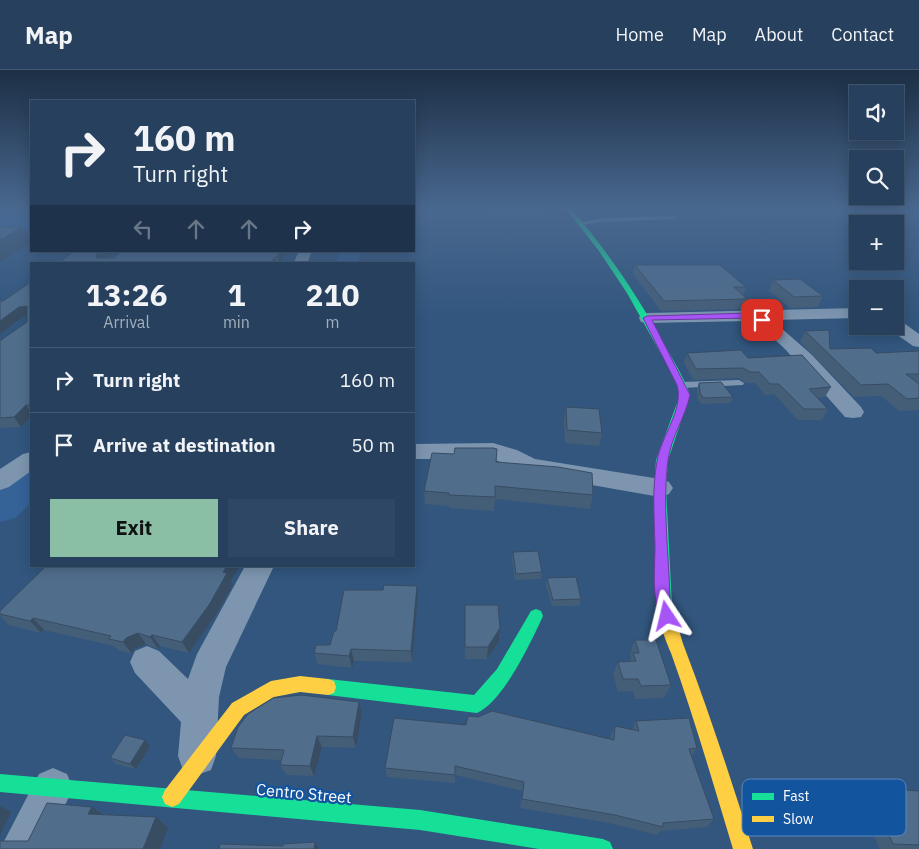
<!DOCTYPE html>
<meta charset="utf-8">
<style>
:root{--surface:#26405e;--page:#2e4764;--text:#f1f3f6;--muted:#a4afbc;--line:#425973;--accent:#8abfa5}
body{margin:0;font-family:"IBM Plex Sans",sans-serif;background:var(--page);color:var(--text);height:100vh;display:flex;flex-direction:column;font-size:19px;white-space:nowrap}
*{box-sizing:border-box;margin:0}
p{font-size:16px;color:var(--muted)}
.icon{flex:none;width:28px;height:28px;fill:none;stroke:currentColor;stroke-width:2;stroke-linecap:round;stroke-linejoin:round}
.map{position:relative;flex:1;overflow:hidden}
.sheet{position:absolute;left:30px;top:192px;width:385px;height:305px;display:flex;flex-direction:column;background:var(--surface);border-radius:0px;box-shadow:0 2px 12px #0003,0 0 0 1px var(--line)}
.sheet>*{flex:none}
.hud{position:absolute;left:30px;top:30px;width:385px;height:152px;border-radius:0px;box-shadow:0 2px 12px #0003,0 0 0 1px var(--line);background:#26405e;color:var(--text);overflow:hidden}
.fabs{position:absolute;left:849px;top:15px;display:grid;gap:10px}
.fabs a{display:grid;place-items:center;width:55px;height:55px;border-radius:0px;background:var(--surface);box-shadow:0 2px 12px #0003,0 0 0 1px var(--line);font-size:25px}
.pin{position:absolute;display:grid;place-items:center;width:42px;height:42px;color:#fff;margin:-21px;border-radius:10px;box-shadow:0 2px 8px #0006}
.me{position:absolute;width:55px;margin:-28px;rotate:350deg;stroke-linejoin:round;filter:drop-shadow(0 0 4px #0008)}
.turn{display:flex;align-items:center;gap:18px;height:105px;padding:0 20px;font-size:22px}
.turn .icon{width:65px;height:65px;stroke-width:2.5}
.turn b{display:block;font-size:35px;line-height:42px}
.lanes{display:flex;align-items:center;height:48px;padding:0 20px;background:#0003;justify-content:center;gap:25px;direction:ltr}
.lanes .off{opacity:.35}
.eta{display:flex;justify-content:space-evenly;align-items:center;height:85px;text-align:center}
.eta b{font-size:30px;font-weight:800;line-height:35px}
.primary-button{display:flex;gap:10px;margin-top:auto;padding:10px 20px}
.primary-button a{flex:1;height:58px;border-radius:0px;background:var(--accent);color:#111;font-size:20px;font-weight:800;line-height:58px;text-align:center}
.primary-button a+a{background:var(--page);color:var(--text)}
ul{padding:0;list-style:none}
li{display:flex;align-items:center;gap:15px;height:65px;padding:0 20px;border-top:1px solid var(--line)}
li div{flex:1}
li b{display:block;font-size:19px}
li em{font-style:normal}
header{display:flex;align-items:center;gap:30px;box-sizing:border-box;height:70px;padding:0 25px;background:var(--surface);border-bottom:1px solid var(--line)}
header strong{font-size:24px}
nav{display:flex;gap:28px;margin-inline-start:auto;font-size:18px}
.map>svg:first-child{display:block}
.green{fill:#286bb4}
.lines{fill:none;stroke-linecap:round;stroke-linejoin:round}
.river{fill:#356297;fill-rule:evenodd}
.lane{fill:#7d95af;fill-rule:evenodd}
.street{fill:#7d95af;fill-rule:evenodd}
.fast{fill:#16e098;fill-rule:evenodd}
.slow{fill:#ffcf43;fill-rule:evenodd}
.wall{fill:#455e78}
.shaded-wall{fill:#384c62}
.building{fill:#506d8c;stroke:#384c62}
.route{fill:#a855f7;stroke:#6d37a1}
.labels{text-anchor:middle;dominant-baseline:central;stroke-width:4.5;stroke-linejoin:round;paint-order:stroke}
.near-street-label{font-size:16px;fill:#fff;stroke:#13549e}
.key{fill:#13549e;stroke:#5a87bb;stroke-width:1}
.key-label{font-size:14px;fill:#fff}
</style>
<header>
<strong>Map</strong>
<nav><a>Home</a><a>Map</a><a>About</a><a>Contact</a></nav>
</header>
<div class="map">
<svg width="919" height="779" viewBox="0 0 919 779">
<rect width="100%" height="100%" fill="#32567e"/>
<polygon class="green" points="4,139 31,139 31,159 0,158 0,141"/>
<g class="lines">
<g class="river">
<polygon points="341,181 362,181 357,194 335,194"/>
<polygon points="31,399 31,433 15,448 0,452 0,415 17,402"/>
</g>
<g class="lane">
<polygon points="675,146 677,149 602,152 582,155 579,153 602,148"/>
<polygon points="739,310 744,313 743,315 682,318 677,315 682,312"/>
</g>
<g class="street">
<polygon points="299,181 312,181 307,194 293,194"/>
<polygon points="858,238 858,248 772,250 812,285 861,337 864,342 861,347 853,348 845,347 785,279 772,267 749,251 647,253 641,252 639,248 641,244 647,243"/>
<polygon points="895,250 901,251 919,264 919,277 913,276 889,259 887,256 895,256"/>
<polygon points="493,373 517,380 535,389 660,409 669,412 673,418 669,424 660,427 529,404 493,389 414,389 414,374"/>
<polygon points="31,382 31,401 9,417 0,420 0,399 23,384"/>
<polygon points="245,496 274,496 226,597 219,627 216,686 211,700 197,705 183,700 178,686 181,652 135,603 130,592 135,581 147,576 159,581 188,609 197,584"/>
<polygon points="53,698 67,704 73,718 45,779 0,779 39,704"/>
</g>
<g class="fast">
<path d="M566,139H571C607,180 637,225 664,274C673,290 684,307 690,325L668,390L666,418L672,536L670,540L665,542L660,540L658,536L654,418L656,390L680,325L677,315L665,291L627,223L599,181Z"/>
<path d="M536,539L541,541L543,546C531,572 503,632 477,643L328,625L322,623L320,617L322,611L328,609L474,625L497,599L531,541Z"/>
<polygon points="0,704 420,740 603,769 610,772 613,779 539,779 420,760 0,722"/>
</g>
<g class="slow">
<path d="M665,530L670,532C677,546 679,564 685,579C710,645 732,712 753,779H733C713,713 694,647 671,583C666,571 654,543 660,532Z"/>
<polygon points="300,606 328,609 334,611 336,617 334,623 328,625 300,622 274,627 244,645 179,734 172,737 165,734 162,727 165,720 232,633 271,611"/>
</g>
</g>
<g class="wall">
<polygon points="489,139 545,139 544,145 492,147"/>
<polygon points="715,139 842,139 839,146 727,148"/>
<polygon points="286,181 280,194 57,194 106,188"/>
<polygon points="635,195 746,217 743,225 747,229 743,239 661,241 633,204"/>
<polygon points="773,210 823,226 818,237 790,238 769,221"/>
<polygon points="31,212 31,346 21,357 0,358 0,270 1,270 27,252 27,245 24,246 0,264 0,231 3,231"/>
<polygon points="805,261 830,279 876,283 919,281 919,340 899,341 881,326 854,327 800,272"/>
<polygon points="687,283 748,288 831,317 825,327 818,328 828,339 822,350 798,350 774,324 765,325 755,313 746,313 739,308 693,310 684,293"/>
<polygon points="699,313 733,327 731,333 701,334 698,329 697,319"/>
<polygon points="566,337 602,363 599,376 565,373 564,349"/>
<polygon points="496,392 593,425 590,439 495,429 494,441 449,438 449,436 425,434 424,421"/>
<polygon points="513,482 542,502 541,509 515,510 512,489"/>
<polygon points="547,508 581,529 579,536 552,536 546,515"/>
<polygon points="231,510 233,515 215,546 189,583 160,576 158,579 146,574 134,579 132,584 118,580 114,576 44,560 41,563 9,555 0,546 0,541"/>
<polygon points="418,527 412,592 354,591 352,598 318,594 314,583 330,575 336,561"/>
<polygon points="465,535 500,558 499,571 487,589 465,589"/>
<polygon points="635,570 671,615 664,628 635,629 633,621 618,622 613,604 618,592 630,591 631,588 630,583"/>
<polygon points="359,632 362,643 356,678 322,677 314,706 286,705 280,695 281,690 239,688 231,678"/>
<polygon points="636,651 697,678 692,686 714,749 707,757 660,761 657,765 610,753 520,738 523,721 455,705 455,713 387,707 385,698 610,669 611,665 615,656 632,660"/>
<polygon points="145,670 150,676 136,699 116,694 110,688"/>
<polygon points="866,713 904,720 919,721 919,779 880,779 855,722"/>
</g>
<g class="shaded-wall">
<polygon points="22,157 30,173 0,192 0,170"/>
<polygon points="101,181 115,181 98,194 95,186"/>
<polygon points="280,181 286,181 280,194 279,194 277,187"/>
<polygon points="275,187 276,194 270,194"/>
<polygon points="27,236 31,245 24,246 0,264 0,251 19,237"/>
<polygon points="26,335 31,344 31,346 21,357 14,347"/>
<polygon points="227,496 240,496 231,510 233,515 215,546 189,583 182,572"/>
<polygon points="417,516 418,527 412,592 411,581"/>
<polygon points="33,548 44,560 41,563 30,551"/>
<polygon points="500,558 499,571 487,589 488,577"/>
<polygon points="138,563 146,574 134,579 132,584 123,572 126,568"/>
<polygon points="152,565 160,576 158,579 150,567"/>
<polygon points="351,579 354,591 352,598 349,586"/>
<polygon points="359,632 362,643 356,678 353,667"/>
<polygon points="317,666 322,677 314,706 310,696"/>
<polygon points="145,670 150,676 136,699 130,694"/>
<polygon points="0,736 11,742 0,765"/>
<polygon points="92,737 106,747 88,744"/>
<polygon points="156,747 168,758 160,779 143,779"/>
<polygon points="315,772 319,779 314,779"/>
</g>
<g class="building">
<polygon points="491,139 545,139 492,141"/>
<polygon points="0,157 22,157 0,170"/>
<polygon points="75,181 101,181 95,186 97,188 114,188 123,181 280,181 277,187 275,187 270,194 57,194"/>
<polygon points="635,195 720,195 746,217 734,217 747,229 664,231"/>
<polygon points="800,209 823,226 794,227 773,210"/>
<polygon points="31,212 31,334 30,335 26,335 14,347 0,348 0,270 1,270 27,252 27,236 19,237 0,251 0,231 3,231"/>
<polygon points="829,260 830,279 871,278 876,283 919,281 919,304 906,304 919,314 919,328 907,329 888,314 861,315 805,261"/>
<polygon points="741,280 748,288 802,285 831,317 809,319 828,339 804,339 779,314 770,314 759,302 750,302 743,298 696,299 687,283"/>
<polygon points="721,312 733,327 703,328 700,323 699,313"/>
<polygon points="566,337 599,339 602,363 567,360"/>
<polygon points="455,378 493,378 497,379 496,392 558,397 592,403 593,425 495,416 495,427 449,425 449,423 424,421 432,383 454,384"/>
<polygon points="538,481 542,502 516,504 513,482"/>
<polygon points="46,496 227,496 223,502 227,503 209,535 182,572 152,565 150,567 138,563 126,568 123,572 109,569 111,566 33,548 30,551 0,544 0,541"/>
<polygon points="576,507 581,529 553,530 547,508"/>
<polygon points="384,515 417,516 411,581 351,579 349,586 314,583 316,575 330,575 334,561 336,561 344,520 383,520"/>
<polygon points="465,535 498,535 500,558 488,577 465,577"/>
<polygon points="635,570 656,570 671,615 641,616 638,609 623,609 618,592 636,591 633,583 639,583"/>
<polygon points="302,625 359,632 353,667 317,666 310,696 280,695 284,680 231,678 238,657 248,644 273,628"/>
<polygon points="492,641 614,670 615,656 639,661 636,651 689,648 697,678 689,679 714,749 663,753 663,757 615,745 522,729 524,712 455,696 455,705 385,698 394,648 466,655 468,646 478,647"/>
<polygon points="125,665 145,670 130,694 110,688"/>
<polygon points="866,713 901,715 904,720 919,721 919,775 893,774"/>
<polygon points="47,733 92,737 88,744 156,747 143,779 0,779 0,771 28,771"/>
<polygon points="315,772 314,779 219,779 220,774 283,776 283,774"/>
</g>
<linearGradient id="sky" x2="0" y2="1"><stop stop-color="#1c2f45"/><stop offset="0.56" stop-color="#49688f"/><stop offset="1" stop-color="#49688f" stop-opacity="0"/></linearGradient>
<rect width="919" height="248" fill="url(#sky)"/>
<path class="route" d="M751,243L766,250L762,252L750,248L652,250L690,325C685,348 671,367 668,390C662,433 669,486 670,529L675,546L672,550L667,552L662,550C651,528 655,499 655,475C654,447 652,418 657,391C661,366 684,340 677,315L643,248L647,246Z"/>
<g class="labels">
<g class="near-street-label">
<text transform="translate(304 723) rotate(5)">Centro Street</text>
</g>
</g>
<rect x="742" y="709" width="164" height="57" rx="8" class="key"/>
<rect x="752" y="723" width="22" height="7" fill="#16e098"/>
<rect x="752" y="746" width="22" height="6" fill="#ffcf43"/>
<g class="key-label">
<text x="783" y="731">Fast</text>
<text x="783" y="754">Slow</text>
</g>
</svg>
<div class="fabs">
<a><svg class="icon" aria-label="sound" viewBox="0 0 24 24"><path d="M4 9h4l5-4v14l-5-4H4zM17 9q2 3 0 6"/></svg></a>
<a><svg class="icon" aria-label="search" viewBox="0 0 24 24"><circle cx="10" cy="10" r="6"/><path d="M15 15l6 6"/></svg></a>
<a>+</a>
<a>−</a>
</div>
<div class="pin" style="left:762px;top:250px;background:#d93025"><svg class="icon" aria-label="arrive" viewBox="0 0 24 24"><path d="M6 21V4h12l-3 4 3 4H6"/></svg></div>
<svg class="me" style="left:667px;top:546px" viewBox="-20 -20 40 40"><path d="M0-17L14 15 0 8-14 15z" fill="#a855f7" stroke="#fff" stroke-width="4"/></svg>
<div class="hud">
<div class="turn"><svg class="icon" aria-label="right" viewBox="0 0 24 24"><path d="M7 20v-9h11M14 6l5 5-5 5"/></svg><div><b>160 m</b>Turn right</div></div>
<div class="lanes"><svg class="icon off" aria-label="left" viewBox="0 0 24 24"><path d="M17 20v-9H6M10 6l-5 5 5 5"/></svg><svg class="icon off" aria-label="ahead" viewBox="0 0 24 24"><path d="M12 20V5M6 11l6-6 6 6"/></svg><svg class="icon off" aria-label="ahead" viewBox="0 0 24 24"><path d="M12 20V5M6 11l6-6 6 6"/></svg><svg class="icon" aria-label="right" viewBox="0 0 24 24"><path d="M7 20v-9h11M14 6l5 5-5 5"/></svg></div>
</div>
<section class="sheet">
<div class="eta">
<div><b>13:26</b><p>Arrival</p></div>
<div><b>1</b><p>min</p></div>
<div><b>210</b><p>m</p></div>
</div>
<ul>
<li><svg class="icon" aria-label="right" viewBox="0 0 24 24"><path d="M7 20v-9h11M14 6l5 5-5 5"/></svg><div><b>Turn right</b></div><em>160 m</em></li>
<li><svg class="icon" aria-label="arrive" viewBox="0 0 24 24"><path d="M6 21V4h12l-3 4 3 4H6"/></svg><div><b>Arrive at destination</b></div><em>50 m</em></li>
</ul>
<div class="primary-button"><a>Exit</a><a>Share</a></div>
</section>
</div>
